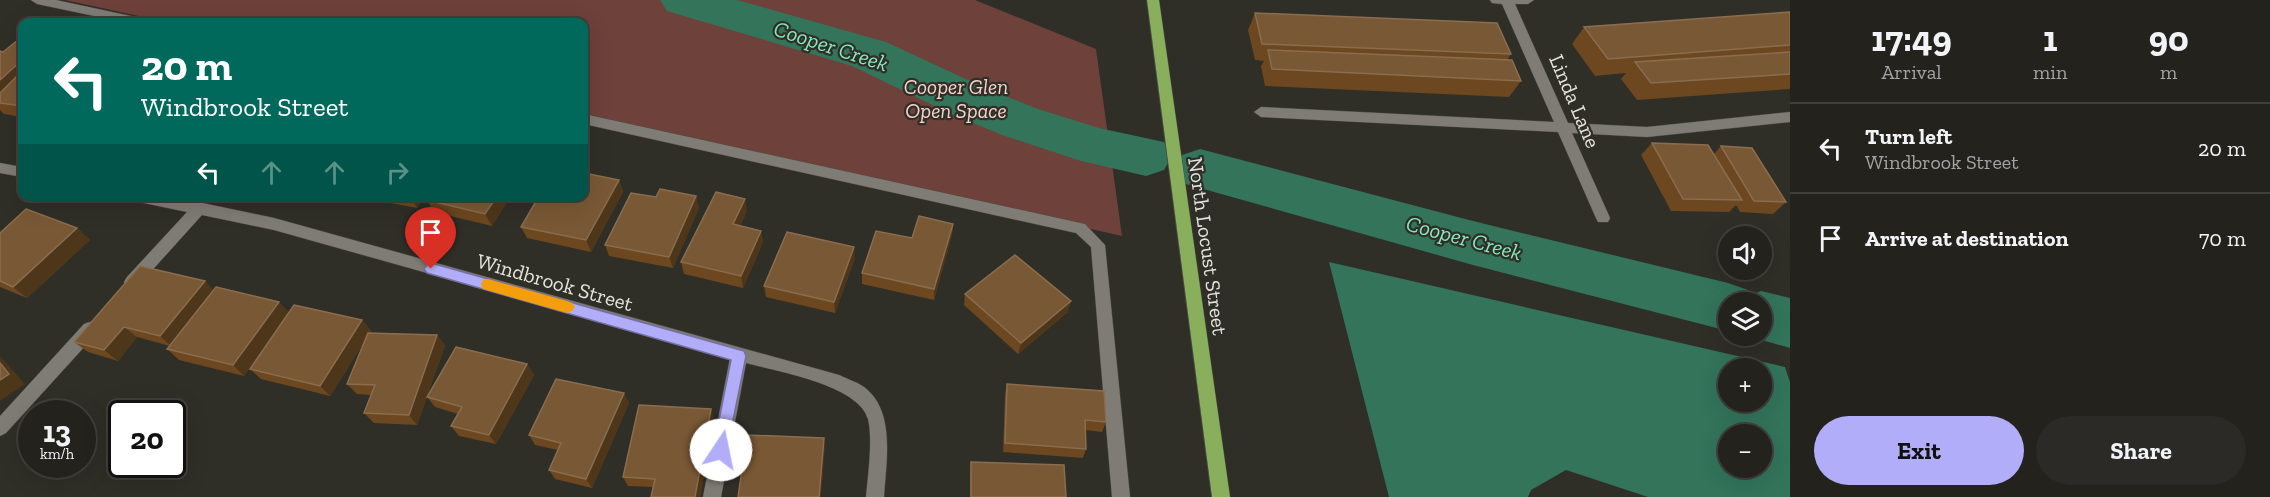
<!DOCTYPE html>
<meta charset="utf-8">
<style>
:root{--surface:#23221d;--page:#2b2a26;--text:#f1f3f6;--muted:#a3a4a4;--line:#403f3b;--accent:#b2adf9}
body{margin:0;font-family:"Zilla Slab",serif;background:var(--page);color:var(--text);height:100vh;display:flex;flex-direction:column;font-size:22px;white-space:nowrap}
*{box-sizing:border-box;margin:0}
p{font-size:20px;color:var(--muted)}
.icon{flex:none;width:33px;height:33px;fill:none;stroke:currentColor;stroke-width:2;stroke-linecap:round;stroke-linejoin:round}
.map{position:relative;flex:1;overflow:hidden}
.side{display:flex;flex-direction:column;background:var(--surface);width:480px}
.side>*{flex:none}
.top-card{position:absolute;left:18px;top:18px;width:570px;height:183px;border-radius:12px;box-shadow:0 6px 24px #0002,0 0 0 2px var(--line);background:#00695c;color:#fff;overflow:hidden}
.tools{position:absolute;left:1718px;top:226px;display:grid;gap:12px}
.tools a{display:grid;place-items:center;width:54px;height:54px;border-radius:50%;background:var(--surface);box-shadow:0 6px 24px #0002,0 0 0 2px var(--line);font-size:30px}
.speed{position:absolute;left:18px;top:400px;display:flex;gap:12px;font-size:30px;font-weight:700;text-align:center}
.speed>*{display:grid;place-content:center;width:78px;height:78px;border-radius:50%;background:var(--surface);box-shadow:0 6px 24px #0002,0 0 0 2px var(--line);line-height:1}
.speed small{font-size:15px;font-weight:400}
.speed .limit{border:3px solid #111;border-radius:9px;background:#fff;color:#111}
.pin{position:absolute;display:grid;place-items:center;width:51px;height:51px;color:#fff;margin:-62px -26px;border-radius:50% 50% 50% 0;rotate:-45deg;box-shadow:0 0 6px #0007}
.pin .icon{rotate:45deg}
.me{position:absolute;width:66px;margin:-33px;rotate:11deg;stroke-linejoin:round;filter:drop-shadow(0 0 4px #0008)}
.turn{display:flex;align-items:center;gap:21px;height:126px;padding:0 24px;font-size:27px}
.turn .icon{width:78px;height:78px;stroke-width:2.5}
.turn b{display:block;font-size:42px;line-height:51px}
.lanes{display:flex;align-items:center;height:57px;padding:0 24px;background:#0003;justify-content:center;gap:30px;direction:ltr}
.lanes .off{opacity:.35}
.eta{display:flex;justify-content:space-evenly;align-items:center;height:102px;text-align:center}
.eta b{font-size:36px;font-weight:700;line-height:42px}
.action{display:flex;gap:12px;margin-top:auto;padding:12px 24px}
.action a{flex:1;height:69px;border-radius:36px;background:var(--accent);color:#111;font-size:24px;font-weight:700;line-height:69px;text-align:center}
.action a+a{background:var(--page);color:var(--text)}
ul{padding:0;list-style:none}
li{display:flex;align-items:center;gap:18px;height:90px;padding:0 24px;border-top:2px solid var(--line)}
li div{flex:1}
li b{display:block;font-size:22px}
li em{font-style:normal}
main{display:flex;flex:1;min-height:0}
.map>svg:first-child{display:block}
.green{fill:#6e413a}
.water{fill:#33745b;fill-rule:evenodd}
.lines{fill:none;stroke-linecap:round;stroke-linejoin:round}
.river{fill:#33745b;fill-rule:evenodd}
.minor-casing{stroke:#4c4b46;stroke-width:1}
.major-casing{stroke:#4c4b46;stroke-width:1}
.minor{fill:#7e7c74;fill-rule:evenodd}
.major{fill:#89af5d;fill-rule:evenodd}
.wall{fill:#6c4720}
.shaded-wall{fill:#4e361a}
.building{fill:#795835;stroke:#8a6d4f;stroke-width:1.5}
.route{fill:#b2adf9;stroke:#7470a2;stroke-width:1.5}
.slow{fill:#f59e0b}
.labels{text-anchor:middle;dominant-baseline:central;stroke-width:4.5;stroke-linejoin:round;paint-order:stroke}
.park-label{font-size:21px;font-style:italic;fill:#f8d2cc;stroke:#2f2e27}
.street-label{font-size:21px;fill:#e4e3de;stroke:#2f2e27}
.water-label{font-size:22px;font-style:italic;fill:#87e7bf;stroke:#2f2e27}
</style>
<main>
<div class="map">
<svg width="1790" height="497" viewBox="0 0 1790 497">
<rect width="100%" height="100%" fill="#2f2e27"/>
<polygon class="green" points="65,0 975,0 1096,49 1122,236 584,116 584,22 166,22"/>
<path class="water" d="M1329,262L1785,367L1790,382V497H1648L1566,470L1531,490L1528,497H1389ZM1728,369H1761V402H1728ZM1728,435H1761V468H1728Z"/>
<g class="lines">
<g class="river">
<polygon points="660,0 737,0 886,42 983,87 1038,109 1099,128 1164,142 1172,156 1164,170 1146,176 1081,161 1002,135 949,113 852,66 667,11"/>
<polygon points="1200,149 1473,221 1728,283 1748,290 1751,295 1761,291 1790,298 1790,348 1748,336 1761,336 1761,303 1728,303 1728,331 1473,265 1182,183 1174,169 1182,155"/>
</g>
<g class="minor-casing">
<g id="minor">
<polygon points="31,0 56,0 140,18 146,22 123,22 37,4"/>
<polygon points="1490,0 1534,0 1528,4 1515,4 1568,123 1647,127 1790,112 1790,122 1647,137 1572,133 1610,218 1608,222 1598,222 1596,218 1558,132 1261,117 1254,112 1261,107 1554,122 1502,4 1492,3"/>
<polygon points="584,114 1085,224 1105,245 1130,497 1112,497 1091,247 1076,233 584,124"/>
<polygon points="0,163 22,167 22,177 0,173"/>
<path d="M132,196H169L274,218L839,375C847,379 857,382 864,387C896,411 886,462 884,497H866C868,476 873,439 868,419C859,385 776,371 746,363L721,497H703L730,358L274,230L202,215L137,287L132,288L127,287L124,282L127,277L187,212L139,202Z"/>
<polygon points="90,322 96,324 98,329 96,334 6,433 0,436 0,416 84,324"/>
</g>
</g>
<g class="major-casing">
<polygon id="major" points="1147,0 1159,0 1230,497 1212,497"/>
</g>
<use href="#minor" class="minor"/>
<use href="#major" class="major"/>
</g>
<g class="wall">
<polygon points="1790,12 1790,89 1637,100 1621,79 1626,73 1595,76 1572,44 1584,27"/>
<polygon points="1255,13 1511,54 1507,60 1521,81 1509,97 1265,86 1261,66 1264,61 1255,60 1248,30"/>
<polygon points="22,41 22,117 4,114 0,110 0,51 3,52"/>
<polygon points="1652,143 1714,154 1721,146 1786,202 1773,214 1740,212 1736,205 1729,212 1671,211 1641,155"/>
<polygon points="619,180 623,192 591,252 527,238 521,227"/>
<polygon points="363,196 424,196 417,208 364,198"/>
<polygon points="511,196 492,226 434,212 427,200"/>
<polygon points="696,196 699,208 673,268 609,256 605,245 656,197"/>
<polygon points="747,211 740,226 761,231 763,242 743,288 684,274 681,262"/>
<polygon points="953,224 952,235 934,300 862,284 862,273 912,238"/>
<polygon points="77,228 90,240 27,298 0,287 0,233"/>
<polygon points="855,258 835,313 766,297 764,286"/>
<polygon points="214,290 289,312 362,320 371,331 370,333 437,335 445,346 427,396 527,364 534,375 496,444 459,436 451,426 458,414 435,407 427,397 417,425 374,423 364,413 371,395 357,394 347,384 364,342 330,396 261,379 250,369 273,336 244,376 179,360 167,349 170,346 137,337 118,361 88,352 74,342"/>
<polygon points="965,294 1068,312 1018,354 964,305"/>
<polygon points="1007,384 1106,422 1102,432 1085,430 1086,449 1083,458 1003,452 1005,394"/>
<polygon points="624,393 629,403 592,488 555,479 549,470 558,450 535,445 529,435"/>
<polygon points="714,419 700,497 651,497 653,487 628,486 623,477"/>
<polygon points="971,462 1066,497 970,497 970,471"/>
</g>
<g class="shaded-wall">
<polygon points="22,60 22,83 0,103 0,80"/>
<polygon points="619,180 623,192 591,252 586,240"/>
<polygon points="410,196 424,196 417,208"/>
<polygon points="497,196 511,196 492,226 485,214"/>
<polygon points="696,196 699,208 673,268 669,257"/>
<polygon points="745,199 747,211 735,236 733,224"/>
<polygon points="953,224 952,235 934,300 934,289"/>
<polygon points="77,228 90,240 27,298 13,287"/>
<polygon points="761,231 763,242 743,288 741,276"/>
<polygon points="854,247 855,258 835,313 834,302"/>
<polygon points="205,281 216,292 172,347 160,336"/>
<polygon points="1071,301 1068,312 1018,354 1021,343"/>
<polygon points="279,302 290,313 244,376 233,365"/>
<polygon points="362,320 371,331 330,396 320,386"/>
<polygon points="124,327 137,337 118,361 104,350"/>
<polygon points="437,335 445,346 417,425 409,415"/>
<polygon points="0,356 25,384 0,401"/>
<polygon points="527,364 534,375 496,444 489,435"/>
<polygon points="624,393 629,403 592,488 586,479"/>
<polygon points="711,409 714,419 700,497 695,497"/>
<polygon points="824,438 825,447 821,497 819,497"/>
</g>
<g class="building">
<polygon points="1790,12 1790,45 1608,59 1584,27"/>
<polygon points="1255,13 1497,23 1511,54 1262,44"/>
<polygon points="18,40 22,41 22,60 0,80 0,51 3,52"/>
<polygon points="1268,50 1512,60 1521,81 1272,69"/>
<polygon points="1790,52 1790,74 1651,83 1635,62"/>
<polygon points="22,71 22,106 0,103 0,93"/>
<polygon points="1652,143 1708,145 1742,200 1683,199"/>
<polygon points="1721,146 1752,148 1786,202 1754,201"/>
<polygon points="589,174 619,180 586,240 521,227 539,196 584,196 584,183"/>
<polygon points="660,189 696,196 669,257 605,245 631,193 656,197"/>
<polygon points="716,192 745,199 733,224 761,231 741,276 681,262"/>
<polygon points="430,196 497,196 485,214 427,200"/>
<polygon points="26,209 77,228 13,287 0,281 0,233"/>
<polygon points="919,216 953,224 934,289 862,273 876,231 912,238"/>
<polygon points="787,232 854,247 834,302 764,286"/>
<polygon points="1015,255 1071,301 1021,343 965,294"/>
<polygon points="140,266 205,281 160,336 124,327 104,350 74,342"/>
<polygon points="216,287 279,302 233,365 167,349"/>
<polygon points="294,305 362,320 320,386 250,369"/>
<polygon points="368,333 437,335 409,415 364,413 375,385 347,384"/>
<polygon points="456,347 527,364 489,435 451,426 462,407 427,397"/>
<polygon points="0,363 9,374 0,380"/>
<polygon points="556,379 624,393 586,479 549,470 561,443 529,435"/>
<polygon points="1007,384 1104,391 1106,422 1085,420 1086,449 1005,443"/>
<polygon points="639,405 711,409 695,497 651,497 655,479 623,477"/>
<polygon points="747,435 824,438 819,497 738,497"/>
<polygon points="971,462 1064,465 1066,497 971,497"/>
</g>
<polygon class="route" points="431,263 744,351 746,356 726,455 721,457 715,455 713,450 731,360 427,273 424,269 427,265"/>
<polygon class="slow" points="488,279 567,301 572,303 575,307 572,311 567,313 483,289 481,285 483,280"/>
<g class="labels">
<g class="park-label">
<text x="956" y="86">Cooper Glen<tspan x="956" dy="24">Open Space</tspan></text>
</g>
<g class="street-label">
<text transform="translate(1575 101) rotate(67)">Linda Lane</text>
<text transform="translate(1208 246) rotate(82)">North Locust Street</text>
<text transform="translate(555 282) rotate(16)">Windbrook Street</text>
</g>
<g class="water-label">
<text transform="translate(831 46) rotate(18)">Cooper Creek</text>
<text transform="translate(1464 238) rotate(15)">Cooper Creek</text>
</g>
</g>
</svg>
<div class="tools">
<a><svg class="icon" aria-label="sound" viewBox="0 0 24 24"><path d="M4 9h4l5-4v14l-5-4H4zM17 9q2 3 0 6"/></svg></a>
<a><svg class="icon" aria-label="layers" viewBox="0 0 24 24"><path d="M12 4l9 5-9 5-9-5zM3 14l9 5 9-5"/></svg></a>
<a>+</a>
<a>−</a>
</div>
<div class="speed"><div>13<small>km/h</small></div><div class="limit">20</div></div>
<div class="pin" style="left:431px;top:269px;background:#d93025"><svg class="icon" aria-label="arrive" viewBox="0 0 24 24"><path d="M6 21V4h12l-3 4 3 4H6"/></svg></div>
<svg class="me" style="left:721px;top:450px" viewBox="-20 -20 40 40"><circle r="19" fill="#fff"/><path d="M0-13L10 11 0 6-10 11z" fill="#b2adf9"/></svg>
<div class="top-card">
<div class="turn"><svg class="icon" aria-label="left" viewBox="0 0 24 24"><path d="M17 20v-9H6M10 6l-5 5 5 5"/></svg><div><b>20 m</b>Windbrook Street</div></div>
<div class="lanes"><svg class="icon" aria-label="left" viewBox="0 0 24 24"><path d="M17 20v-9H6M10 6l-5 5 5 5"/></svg><svg class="icon off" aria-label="ahead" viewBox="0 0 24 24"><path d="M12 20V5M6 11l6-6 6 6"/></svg><svg class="icon off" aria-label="ahead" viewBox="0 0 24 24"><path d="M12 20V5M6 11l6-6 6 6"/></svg><svg class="icon off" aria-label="right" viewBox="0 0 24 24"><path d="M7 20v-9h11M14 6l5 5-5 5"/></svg></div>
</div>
</div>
<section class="side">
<div class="eta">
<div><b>17:49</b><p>Arrival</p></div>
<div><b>1</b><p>min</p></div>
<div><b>90</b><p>m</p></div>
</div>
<ul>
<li><svg class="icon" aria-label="left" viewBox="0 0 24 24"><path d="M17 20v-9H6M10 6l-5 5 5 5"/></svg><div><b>Turn left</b><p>Windbrook Street</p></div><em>20 m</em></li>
<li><svg class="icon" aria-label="arrive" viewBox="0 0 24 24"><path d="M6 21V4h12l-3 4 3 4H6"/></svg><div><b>Arrive at destination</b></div><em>70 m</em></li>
</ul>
<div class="action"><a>Exit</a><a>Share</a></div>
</section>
</main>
